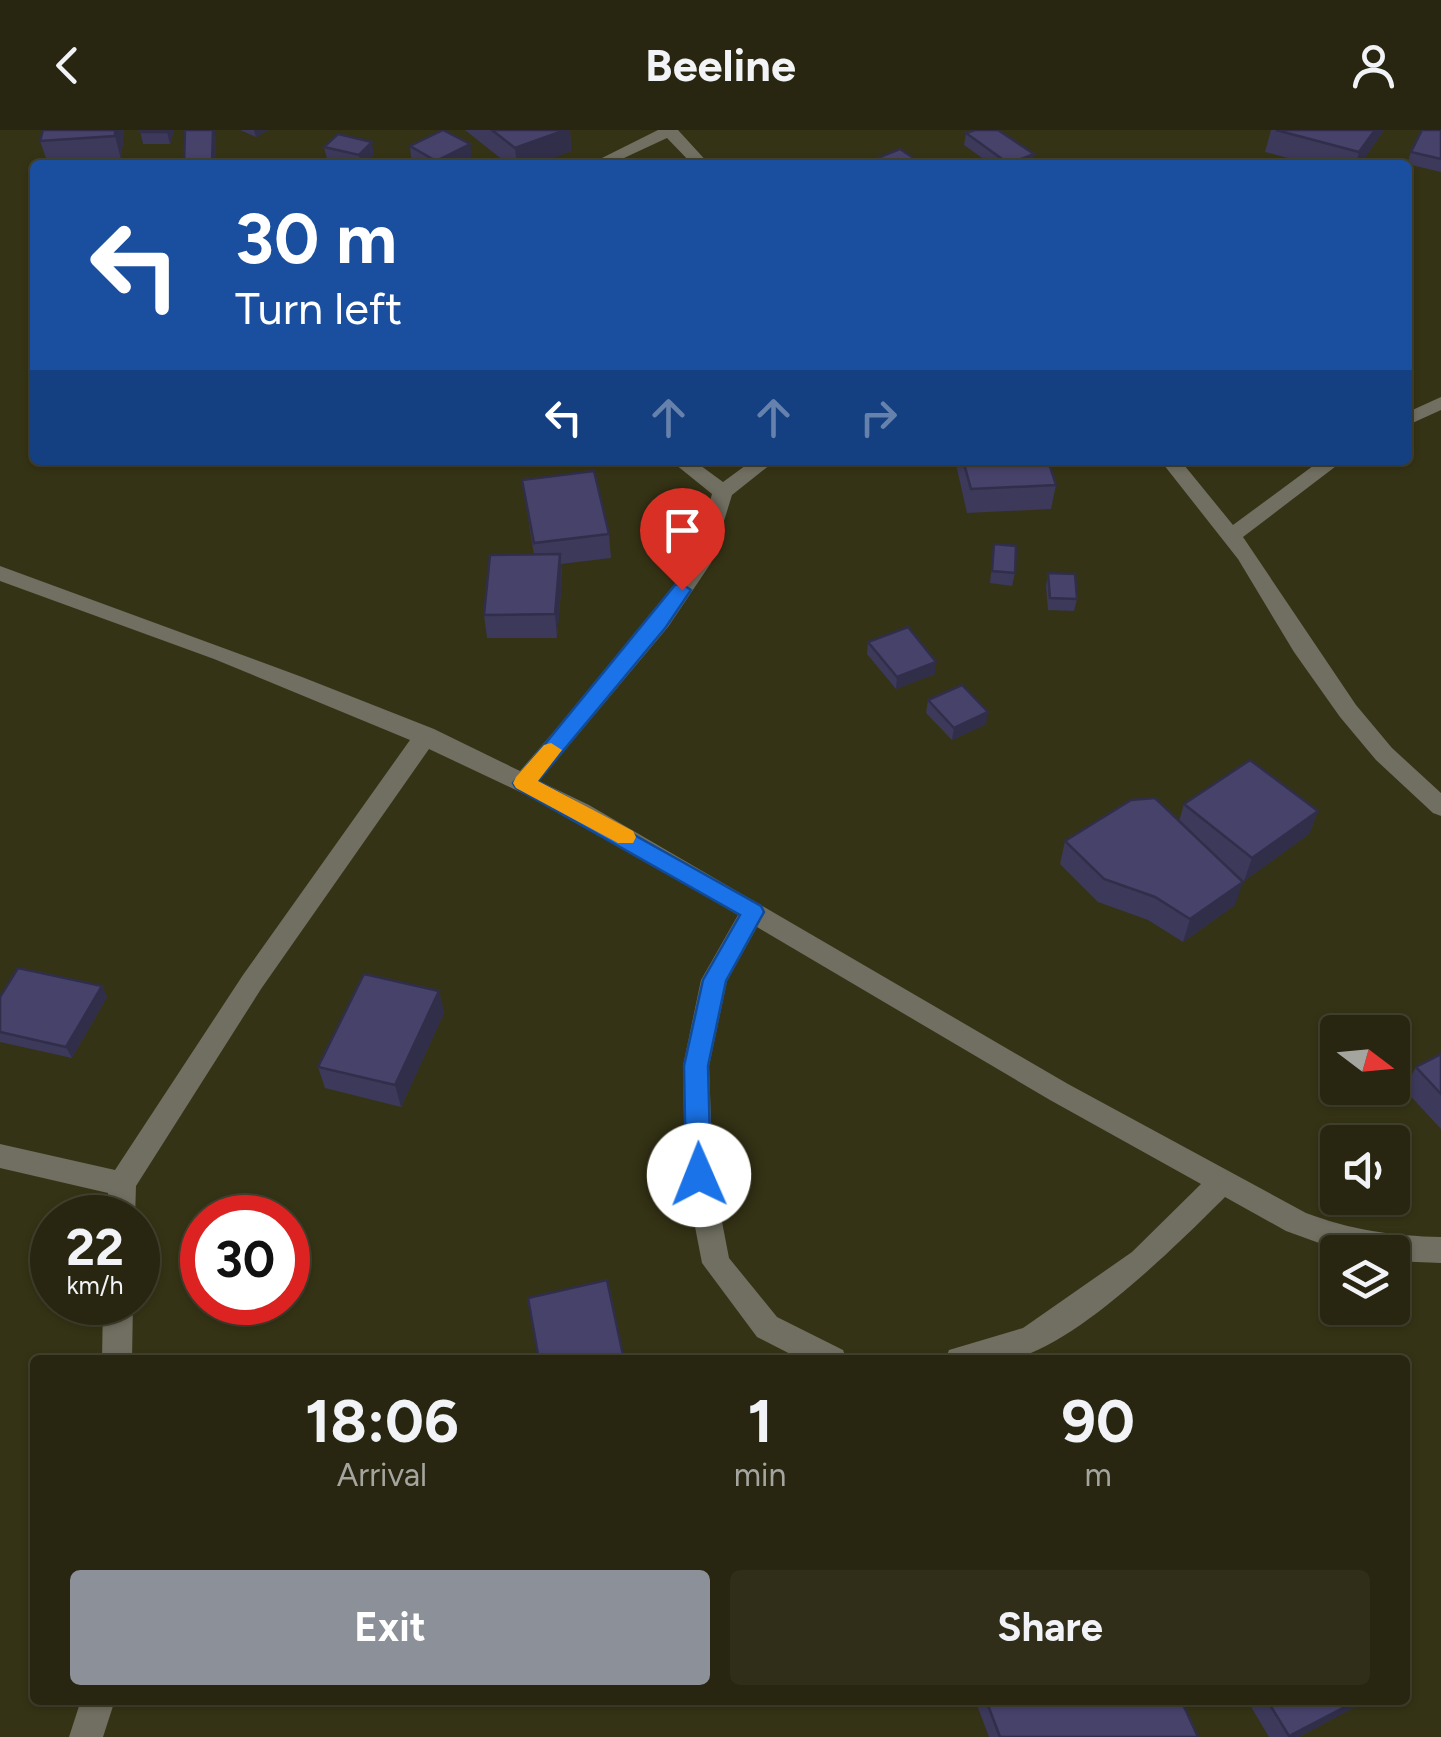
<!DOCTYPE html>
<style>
:root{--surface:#282610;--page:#302e19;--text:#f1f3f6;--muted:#a5a59f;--line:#444330;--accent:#8c9099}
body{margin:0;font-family:Figtree,sans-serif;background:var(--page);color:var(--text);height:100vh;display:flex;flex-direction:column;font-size:38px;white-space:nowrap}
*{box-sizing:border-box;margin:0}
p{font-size:32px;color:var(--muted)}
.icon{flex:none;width:55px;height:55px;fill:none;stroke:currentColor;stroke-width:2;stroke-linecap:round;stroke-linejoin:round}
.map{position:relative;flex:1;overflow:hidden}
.drawer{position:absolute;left:30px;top:1225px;width:1380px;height:350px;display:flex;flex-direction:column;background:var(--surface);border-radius:10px;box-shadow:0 2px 8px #0004,0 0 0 2px var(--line)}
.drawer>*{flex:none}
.banner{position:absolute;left:30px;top:30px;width:1382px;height:305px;border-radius:10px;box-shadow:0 2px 8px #0004,0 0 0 2px var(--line);background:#1a4fa0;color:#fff;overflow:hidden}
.needle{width:65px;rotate:106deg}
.tools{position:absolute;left:1320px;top:885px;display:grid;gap:20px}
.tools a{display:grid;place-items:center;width:90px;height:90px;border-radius:10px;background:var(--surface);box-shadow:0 2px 8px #0004,0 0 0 2px var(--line);font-size:50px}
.speed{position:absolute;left:30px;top:1065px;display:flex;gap:20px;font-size:50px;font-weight:700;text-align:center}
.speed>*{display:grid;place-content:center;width:130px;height:130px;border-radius:50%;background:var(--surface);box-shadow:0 2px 8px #0004,0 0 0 2px var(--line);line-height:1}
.speed small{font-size:25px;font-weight:400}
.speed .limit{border:15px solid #d22;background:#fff;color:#111}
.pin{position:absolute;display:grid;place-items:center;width:85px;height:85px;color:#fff;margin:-102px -42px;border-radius:50% 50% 50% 0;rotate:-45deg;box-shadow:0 0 10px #0007}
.pin .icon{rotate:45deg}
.me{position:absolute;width:110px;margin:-55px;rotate:359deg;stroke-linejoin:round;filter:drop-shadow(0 0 8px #0008)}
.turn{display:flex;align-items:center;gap:35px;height:210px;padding:0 40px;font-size:45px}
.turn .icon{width:130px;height:130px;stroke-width:2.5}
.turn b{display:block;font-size:70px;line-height:85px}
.lanes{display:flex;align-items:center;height:95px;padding:0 40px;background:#0003;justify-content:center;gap:50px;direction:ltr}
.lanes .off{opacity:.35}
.eta{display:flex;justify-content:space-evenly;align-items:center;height:170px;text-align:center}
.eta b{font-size:60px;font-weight:700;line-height:70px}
.action{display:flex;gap:20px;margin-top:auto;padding:20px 40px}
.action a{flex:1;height:115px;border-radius:10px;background:var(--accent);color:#fff;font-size:40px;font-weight:700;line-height:115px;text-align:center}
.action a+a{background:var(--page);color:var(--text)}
header{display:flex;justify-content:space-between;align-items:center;height:130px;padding:0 40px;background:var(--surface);font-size:45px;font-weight:700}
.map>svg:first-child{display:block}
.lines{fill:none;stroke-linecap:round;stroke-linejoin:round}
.minor{fill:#706f61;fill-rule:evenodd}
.wall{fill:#3c395b}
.shaded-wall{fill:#312e4a}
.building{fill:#46426a;stroke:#312e4a;stroke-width:2.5}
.route{fill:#1a73e8;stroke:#114b97;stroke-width:2.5}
.slow{fill:#f59e0b}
</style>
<header><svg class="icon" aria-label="back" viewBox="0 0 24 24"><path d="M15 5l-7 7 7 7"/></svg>Beeline<svg class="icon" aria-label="person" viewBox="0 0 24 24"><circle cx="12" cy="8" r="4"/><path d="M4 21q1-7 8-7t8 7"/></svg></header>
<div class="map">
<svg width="1441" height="1607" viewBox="0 0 1441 1607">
<rect width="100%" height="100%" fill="#353315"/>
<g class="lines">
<g class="minor">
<polygon points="658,0 678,0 710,35 693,35 667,8 609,35 588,35"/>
<polygon points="1441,267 1441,280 1408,295 1408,282"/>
<path d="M670,330H693L723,352L753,330H776L732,365L711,433L668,497L539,651L589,675L1068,954L1306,1083C1351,1100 1393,1106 1441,1107V1133L1392,1131V1122H1344L1286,1101L1225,1067C1178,1114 1073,1219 1008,1230C988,1233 965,1230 945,1230L949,1220L1023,1198L1132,1122L1201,1054L1050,970L757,797L727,851L709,936L713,1045L729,1128L777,1187L843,1220L847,1230H802L757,1207L702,1133L685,1045L683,936L701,850L738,785L573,687L429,619L261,859L136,1056L135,1088H107L108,1063L0,1038V1014L115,1040L243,845L410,610L214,529L0,451V436L302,547L434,599L520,641L652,487L694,427L712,364Z"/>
<polygon points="1160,330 1180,330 1233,395 1321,330 1344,330 1243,407 1356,575 1392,618 1441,663 1441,686 1433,683 1376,630 1340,587 1294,522 1238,429"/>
<polygon points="103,1172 133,1172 132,1230 102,1230"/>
<polygon points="81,1570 115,1570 103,1607 69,1607"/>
</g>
</g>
<g class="wall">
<polygon points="124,0 121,29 48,34 40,11"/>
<polygon points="140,0 174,0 170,14 143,14"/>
<polygon points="240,0 268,0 256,7"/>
<polygon points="465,0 570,0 571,21 534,35 509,35"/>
<polygon points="1271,0 1384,0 1360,35 1314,35 1265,22"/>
<polygon points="1441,0 1441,42 1407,34 1411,22"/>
<polygon points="966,3 1032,34 1039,35 992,35 964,15"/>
<polygon points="410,16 472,26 454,35 424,35 411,28"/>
<polygon points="324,17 374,24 363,35 352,35 327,29"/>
<polygon points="955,330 1048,330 1056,355 1051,379 967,383"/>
<polygon points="522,350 609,404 611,428 561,434 562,448 557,508 487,508 484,485 534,425"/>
<polygon points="994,414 1015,443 1012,456 990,453"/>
<polygon points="1048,443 1077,469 1074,481 1048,480 1046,456"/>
<polygon points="868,512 935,544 896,559 867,524"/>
<polygon points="928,570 986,594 952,610 926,583"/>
<polygon points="1184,674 1318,681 1309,704 1244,751 1230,739 1235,775 1183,812 1148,790 1098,772 1060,734 1065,711 1179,691"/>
<polygon points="102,856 107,867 72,928 0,912 0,867"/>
<polygon points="439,861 444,883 401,977 325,958 318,937"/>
<polygon points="1441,924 1441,999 1404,959 1416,937"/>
<polygon points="975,1570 1181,1570 1198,1607 989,1607"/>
<polygon points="1247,1570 1368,1570 1299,1607 1269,1607"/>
</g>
<g class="shaded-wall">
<polygon points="115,0 124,0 121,29 115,6"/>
<polygon points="167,0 174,0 170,14 167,2"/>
<polygon points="213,0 215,0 216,7 216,35 213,35 212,33"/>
<polygon points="254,0 268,0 256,7"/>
<polygon points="565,0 570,0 571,21 534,35 517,35 515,18"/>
<polygon points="1375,0 1384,0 1360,35 1356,35 1359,22"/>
<polygon points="372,12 374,24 363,35 361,35 359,25"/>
<polygon points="470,14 472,26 454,35 437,35 436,31"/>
<polygon points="1034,24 1032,35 1009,35 1009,34"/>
<polygon points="560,424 562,448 557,508 555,484"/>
<polygon points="936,532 935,544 896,559 897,547"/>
<polygon points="988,582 986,594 952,610 954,598"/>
<polygon points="1318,681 1309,704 1244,751 1252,728"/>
<polygon points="1243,752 1235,775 1183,812 1190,789"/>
<polygon points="102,856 107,867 72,928 66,917"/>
<polygon points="439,861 444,883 401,977 395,955"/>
<polygon points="1358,1570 1368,1570 1299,1607 1288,1607"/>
</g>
<g class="building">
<polygon points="43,0 115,0 115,6 40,11"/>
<rect x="140" y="0" width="27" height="2"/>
<polygon points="185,0 213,0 212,33 184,35"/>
<polygon points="443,0 470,14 436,31 410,16"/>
<polygon points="492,0 565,0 515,18"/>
<polygon points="975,0 998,0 1034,24 1009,34 966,3"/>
<polygon points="1276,0 1375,0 1359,22"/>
<polygon points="1422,0 1441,0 1441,29 1411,22"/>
<polygon points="338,4 372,12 359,25 324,17"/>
<polygon points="900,19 924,35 860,35"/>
<polygon points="963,330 1048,330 1056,355 971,359"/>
<polygon points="594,341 609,404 534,413 522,350"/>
<polygon points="994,414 1016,416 1015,443 992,441"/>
<polygon points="560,424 555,484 484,485 490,425"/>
<polygon points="1048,443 1075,444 1077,469 1050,468"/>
<polygon points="908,497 936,532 897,547 868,512"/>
<polygon points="962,555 988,582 954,598 928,570"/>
<polygon points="1250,630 1318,681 1252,728 1184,674"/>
<polygon points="1155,668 1243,752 1190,789 1155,767 1104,749 1065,711 1131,670"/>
<polygon points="18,838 102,856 66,917 0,902 0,867"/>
<polygon points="364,844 439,861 395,955 318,937"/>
<polygon points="1441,924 1441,964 1416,937"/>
<polygon points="607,1150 624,1230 539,1230 528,1168"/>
<polygon points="986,1570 1181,1570 1198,1607 1000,1607"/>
<polygon points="1267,1570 1358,1570 1289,1606"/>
</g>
<polygon class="route" points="682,454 691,460 666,497 538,651 761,776 764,782 726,851 708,936 711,1045 708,1053 699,1056 690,1053 686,1045 684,936 703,850 740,785 516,658 513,653 675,455"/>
<polygon class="slow" points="551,613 562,620 538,651 633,701 636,707 633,713 618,713 516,658 513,653 516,647 544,615"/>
</svg>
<div class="tools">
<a><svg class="needle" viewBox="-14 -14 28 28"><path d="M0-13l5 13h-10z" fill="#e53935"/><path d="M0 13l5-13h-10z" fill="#a5a59f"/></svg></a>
<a><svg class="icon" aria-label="sound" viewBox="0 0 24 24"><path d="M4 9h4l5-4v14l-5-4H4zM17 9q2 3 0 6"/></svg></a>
<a><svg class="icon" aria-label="layers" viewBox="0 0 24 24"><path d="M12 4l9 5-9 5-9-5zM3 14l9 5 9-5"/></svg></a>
</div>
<div class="speed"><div>22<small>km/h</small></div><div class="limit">30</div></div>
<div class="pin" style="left:682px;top:460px;background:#d93025"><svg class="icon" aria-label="arrive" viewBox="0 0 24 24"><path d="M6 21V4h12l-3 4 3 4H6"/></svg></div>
<svg class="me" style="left:699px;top:1045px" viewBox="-20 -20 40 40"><circle r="19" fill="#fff"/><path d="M0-13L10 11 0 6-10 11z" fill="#1a73e8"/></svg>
<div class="banner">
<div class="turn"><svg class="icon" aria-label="left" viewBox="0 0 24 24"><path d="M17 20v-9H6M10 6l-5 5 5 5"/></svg><div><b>30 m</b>Turn left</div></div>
<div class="lanes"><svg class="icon" aria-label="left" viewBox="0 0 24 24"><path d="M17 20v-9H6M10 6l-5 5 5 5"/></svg><svg class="icon off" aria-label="ahead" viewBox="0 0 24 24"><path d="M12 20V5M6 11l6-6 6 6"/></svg><svg class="icon off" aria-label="ahead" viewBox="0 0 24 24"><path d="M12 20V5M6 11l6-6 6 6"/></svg><svg class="icon off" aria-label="right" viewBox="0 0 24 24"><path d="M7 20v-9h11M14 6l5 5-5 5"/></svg></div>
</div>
<section class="drawer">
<div class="eta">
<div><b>18:06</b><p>Arrival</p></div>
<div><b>1</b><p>min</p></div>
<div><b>90</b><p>m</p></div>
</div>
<div class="action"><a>Exit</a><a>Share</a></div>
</section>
</div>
